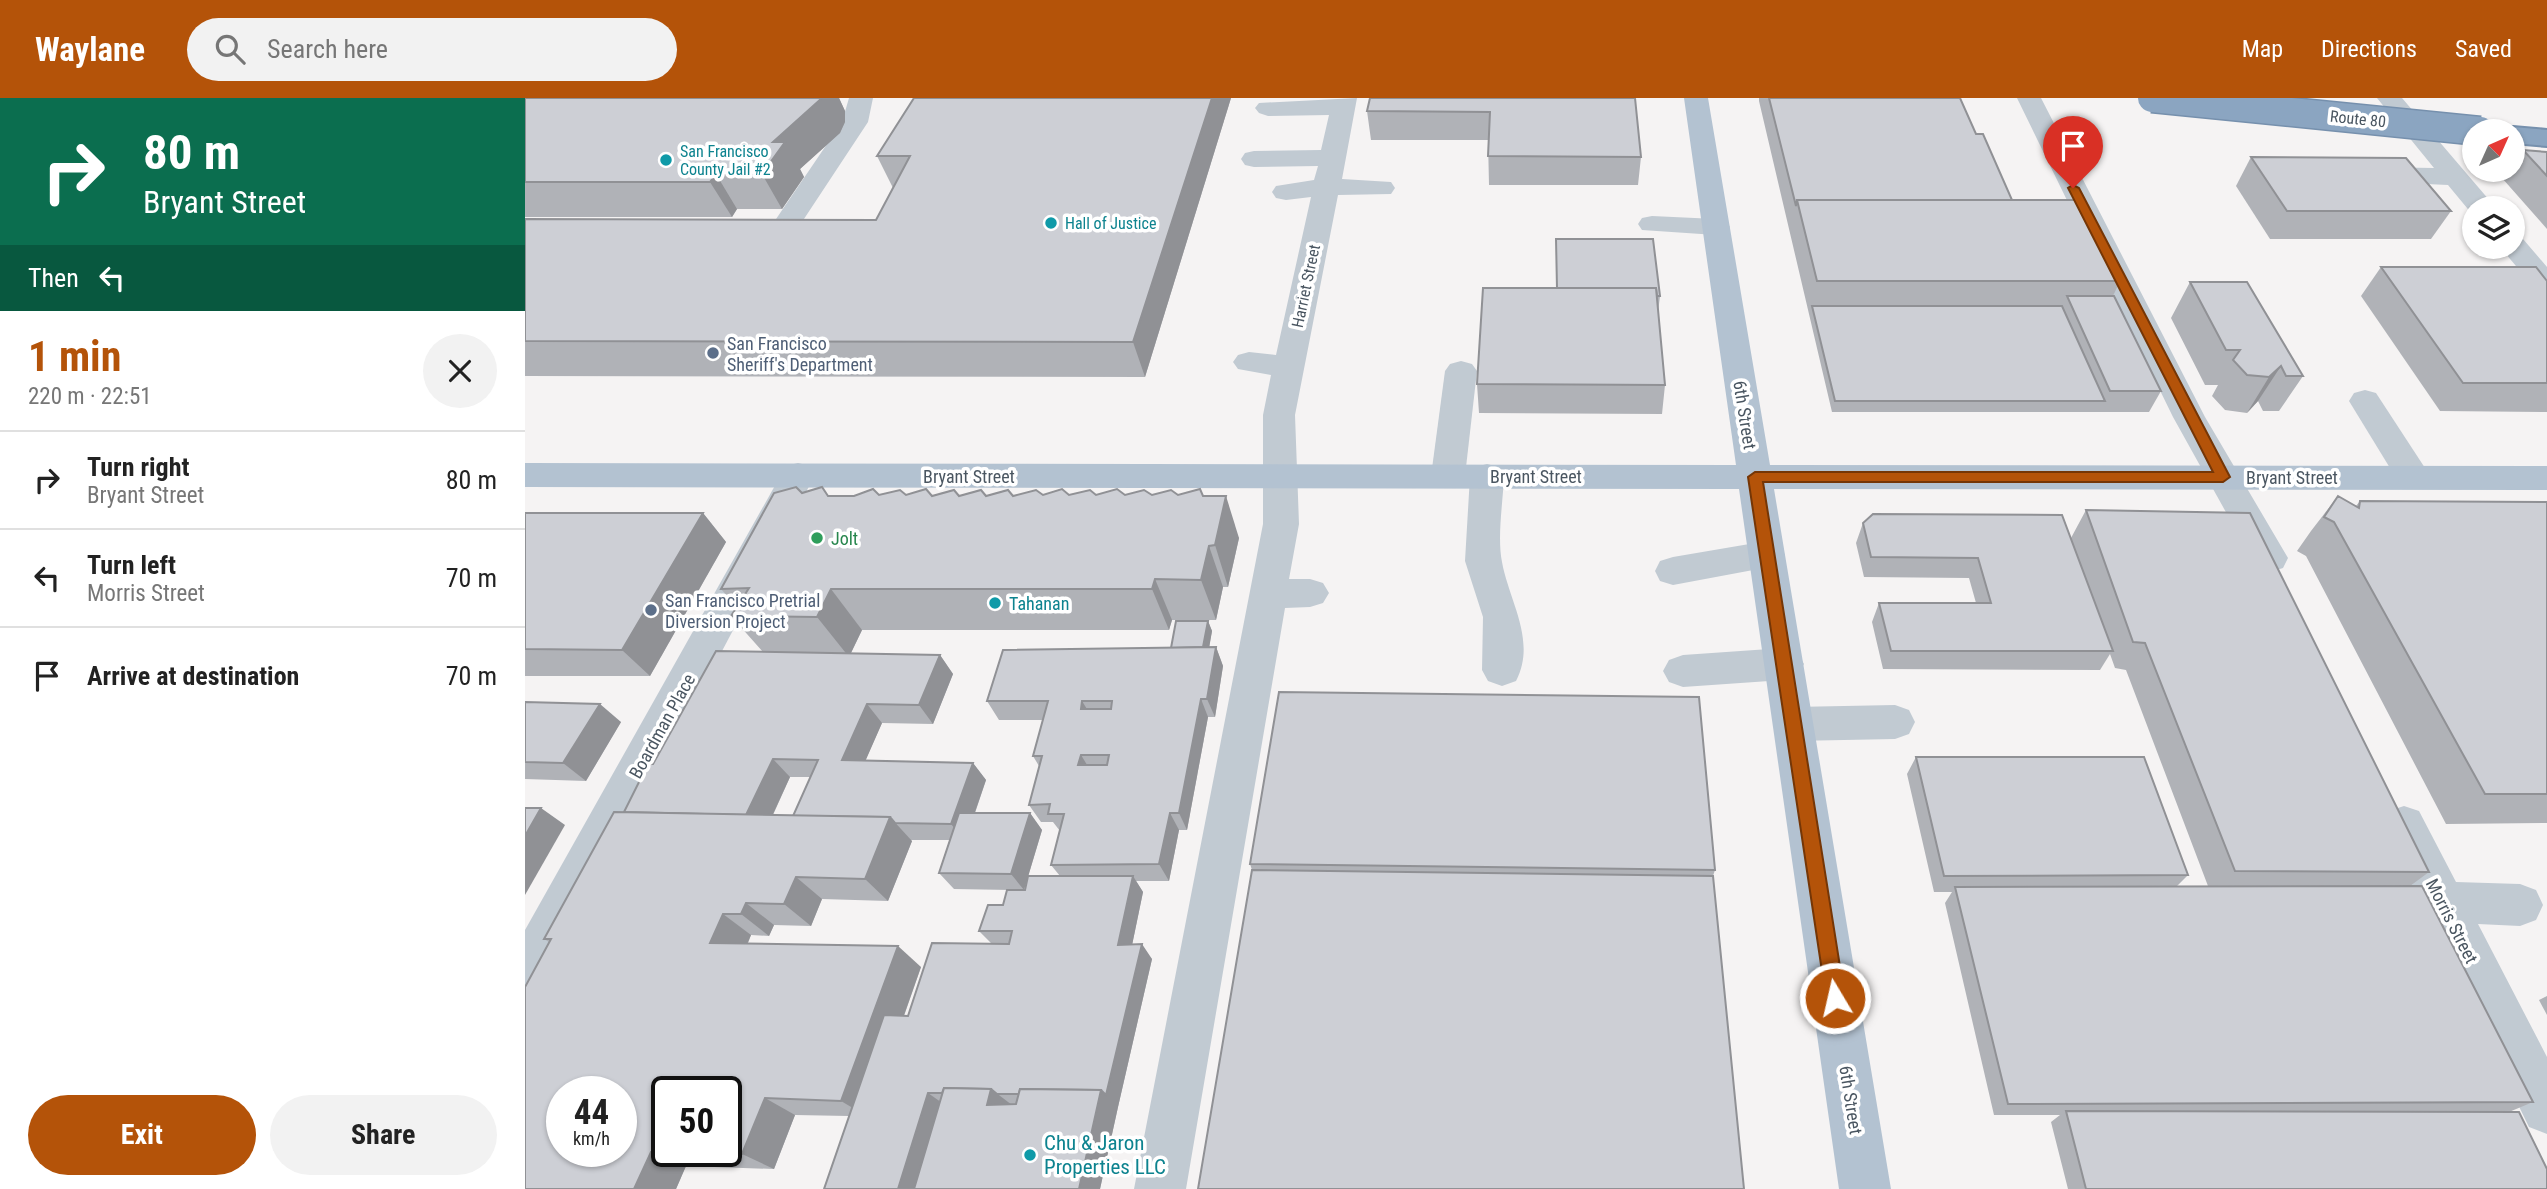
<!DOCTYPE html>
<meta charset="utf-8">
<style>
:root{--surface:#fff;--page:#f2f2f2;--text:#222;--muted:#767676;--line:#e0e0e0;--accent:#b45309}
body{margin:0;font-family:"Roboto Condensed",sans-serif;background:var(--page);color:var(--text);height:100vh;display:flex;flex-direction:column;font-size:26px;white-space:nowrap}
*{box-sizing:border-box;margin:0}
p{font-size:23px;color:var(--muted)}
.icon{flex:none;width:38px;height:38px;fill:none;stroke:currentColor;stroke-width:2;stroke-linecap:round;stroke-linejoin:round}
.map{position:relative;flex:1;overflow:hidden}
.side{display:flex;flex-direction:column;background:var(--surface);width:525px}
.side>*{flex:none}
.guide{background:#0b6e4f;color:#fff;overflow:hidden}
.needle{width:46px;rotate:45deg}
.controls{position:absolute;left:1937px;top:21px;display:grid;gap:14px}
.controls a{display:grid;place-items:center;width:63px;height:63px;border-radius:50%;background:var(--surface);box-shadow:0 2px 5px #0004;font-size:35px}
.speed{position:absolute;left:21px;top:978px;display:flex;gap:14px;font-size:35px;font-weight:700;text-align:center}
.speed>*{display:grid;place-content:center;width:91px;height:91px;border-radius:50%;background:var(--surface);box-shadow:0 2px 5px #0004;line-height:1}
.speed small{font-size:18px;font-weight:400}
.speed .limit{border:4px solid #111;border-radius:10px;background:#fff;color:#111}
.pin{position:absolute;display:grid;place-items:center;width:60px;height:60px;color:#fff;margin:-72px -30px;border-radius:50% 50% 50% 0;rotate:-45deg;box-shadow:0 0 7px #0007}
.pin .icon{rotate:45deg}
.me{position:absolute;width:77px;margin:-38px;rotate:351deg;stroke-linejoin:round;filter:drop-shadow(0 0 5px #0008)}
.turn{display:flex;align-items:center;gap:24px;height:147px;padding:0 28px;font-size:32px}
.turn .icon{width:91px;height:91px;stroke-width:2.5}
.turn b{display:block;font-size:49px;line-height:60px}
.then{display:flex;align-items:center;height:66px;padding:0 28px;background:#0003;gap:14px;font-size:26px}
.round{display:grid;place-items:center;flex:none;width:74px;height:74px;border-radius:37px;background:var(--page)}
.head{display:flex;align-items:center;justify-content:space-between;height:119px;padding:0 28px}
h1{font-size:42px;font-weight:700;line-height:52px;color:var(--accent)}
.action{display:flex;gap:14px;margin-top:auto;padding:14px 28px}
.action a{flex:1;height:80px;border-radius:42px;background:var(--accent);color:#fff;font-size:28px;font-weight:700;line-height:80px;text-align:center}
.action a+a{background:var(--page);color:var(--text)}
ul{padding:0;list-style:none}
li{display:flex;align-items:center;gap:21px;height:98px;padding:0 28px;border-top:2px solid var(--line)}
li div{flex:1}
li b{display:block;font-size:26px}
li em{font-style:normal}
header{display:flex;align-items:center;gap:42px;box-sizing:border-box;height:98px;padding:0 35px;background:var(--accent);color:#fff}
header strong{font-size:33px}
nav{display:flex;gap:38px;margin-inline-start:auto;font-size:24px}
.search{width:490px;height:63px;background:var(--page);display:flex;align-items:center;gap:18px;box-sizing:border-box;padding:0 24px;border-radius:38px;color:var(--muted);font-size:26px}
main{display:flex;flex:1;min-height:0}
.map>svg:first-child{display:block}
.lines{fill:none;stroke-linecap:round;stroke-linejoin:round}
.highway-casing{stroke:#7690ad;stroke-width:4}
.minor{fill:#c1cad2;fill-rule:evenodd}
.major{fill:#b3c2d1;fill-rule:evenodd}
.highway{fill:#8ba5c1;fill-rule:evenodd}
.highway-bridge-casing{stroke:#7690ad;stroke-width:31;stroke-linecap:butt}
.highway-bridge{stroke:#8ba5c1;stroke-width:28}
.wall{fill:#b0b2b7;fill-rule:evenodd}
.shaded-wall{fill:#909195}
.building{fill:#cdcfd5;stroke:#909195;stroke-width:2;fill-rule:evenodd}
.route{fill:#b45309;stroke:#753606;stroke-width:2}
.culture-dot{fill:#0f9aa8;stroke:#fff;stroke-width:2.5}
.service-dot{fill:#5c6f8a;stroke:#fff;stroke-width:2.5}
.leisure-dot{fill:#2e9e5b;stroke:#fff;stroke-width:2.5}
.labels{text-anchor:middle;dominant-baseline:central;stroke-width:7;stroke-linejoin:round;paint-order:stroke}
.far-street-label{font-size:16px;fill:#4a5661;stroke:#fff}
.far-culture-label{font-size:16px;fill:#0d838f;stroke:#fff;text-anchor:start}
.service-label{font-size:18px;fill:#4e5e75;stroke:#fff;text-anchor:start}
.street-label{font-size:18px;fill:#4a5661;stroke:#fff}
.leisure-label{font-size:18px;fill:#27864d;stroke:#fff;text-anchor:start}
.culture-label{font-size:18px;fill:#0d838f;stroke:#fff;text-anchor:start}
.near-culture-label{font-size:21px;fill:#0d838f;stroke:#fff;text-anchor:start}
</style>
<header>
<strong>Waylane</strong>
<div class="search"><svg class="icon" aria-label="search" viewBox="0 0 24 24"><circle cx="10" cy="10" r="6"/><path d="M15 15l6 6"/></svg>Search here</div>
<nav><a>Map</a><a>Directions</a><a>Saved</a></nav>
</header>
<main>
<section class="side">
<div class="guide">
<div class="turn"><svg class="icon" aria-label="right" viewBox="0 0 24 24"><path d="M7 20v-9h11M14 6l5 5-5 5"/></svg><div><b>80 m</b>Bryant Street</div></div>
<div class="then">Then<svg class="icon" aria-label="left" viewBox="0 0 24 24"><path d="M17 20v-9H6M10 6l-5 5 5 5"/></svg></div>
</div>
<div class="head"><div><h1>1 min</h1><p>220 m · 22:51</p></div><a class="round"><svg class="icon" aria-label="close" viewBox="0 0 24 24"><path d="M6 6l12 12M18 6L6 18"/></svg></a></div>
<ul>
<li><svg class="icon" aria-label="right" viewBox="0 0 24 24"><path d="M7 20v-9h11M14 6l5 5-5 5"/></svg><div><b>Turn right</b><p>Bryant Street</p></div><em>80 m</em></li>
<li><svg class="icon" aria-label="left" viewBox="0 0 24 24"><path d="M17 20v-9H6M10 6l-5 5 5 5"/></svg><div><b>Turn left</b><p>Morris Street</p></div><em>70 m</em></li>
<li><svg class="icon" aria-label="arrive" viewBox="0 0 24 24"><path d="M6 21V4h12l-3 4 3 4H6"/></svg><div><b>Arrive at destination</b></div><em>70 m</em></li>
</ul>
<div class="action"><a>Exit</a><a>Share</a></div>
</section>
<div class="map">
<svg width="2022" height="1091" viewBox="0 0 2022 1091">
<rect width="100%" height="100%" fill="#f5f3f3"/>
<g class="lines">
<g class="highway-casing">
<polygon id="highway" points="1988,29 2022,32 2022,48 1988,45 1988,33 1978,33"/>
</g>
<g class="minor">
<polygon points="324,0 348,0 343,24 273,130 263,132 253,130 249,124 317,24"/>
<polygon points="832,0 817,81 866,84 870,90 866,96 813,97 770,317 774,426 764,481 785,481 798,485 804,495 798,505 785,509 760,510 661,1091 609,1091 738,426 738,317 746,277 713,271 708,264 713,257 724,254 751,257 786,99 761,102 751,100 747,94 751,88 789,82 793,68 729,69 720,67 716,61 720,55 729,53 796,52 804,17 743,18 734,15 730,10 734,5"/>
<polygon points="1492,0 1516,0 1680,319 1763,460 1758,470 1745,474 1732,470 1648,319"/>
<polygon points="1852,0 1877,0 1971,110 1950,110 1947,116 1923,87 1836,83 1832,77 1836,71 1845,69 1909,70"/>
<polygon points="1127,118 1191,121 1201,123 1205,129 1201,135 1191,137 1117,132 1113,126 1117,120"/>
<polygon points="1988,138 1998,141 2022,169 2022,196 2012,193 1975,149 1988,149"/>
<polygon points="936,263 947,266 952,273 940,378 935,387 923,390 911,387 906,378 920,273 925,266"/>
<polygon points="1840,292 1851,295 1900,370 1905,379 1900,388 1888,391 1876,388 1824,303 1829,295"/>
<polygon points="273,365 285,368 290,377 17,894 0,901 0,832 261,368"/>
<path d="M962,366L974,369L979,378C978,405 972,438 977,464C984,503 1012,543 991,583L977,588L963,583L957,572L958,519L940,463L945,378L950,369Z"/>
<polygon points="1242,443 1255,447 1260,457 1255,467 1148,487 1135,483 1130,473 1135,463 1148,459"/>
<polygon points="1259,550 1273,555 1279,566 1273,577 1259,582 1158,589 1144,584 1138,573 1144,562 1158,557"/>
<polygon points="1370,607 1384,612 1390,624 1384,636 1370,641 1268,643 1254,638 1248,626 1254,614 1268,609"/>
<polygon points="1879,708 1894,713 1931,784 1995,786 2011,792 2018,807 2011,822 1995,828 1953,826 2022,959 2022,1036 2004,1029 1857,727 1864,713"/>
</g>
<polygon class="major" points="1159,0 1183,0 1245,367 2022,368 2022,392 1249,391 1366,1091 1314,1091 1214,391 0,389 0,365 1211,367"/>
<use href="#highway" class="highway"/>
<g class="highway-bridge-casing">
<polyline id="highway-bridge" points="1627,0 1955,33"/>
</g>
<use href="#highway-bridge" class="highway-bridge"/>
</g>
<g class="wall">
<polygon points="0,0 314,0 320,13 320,24 315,35 275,71 279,79 257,111 212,111 207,119 0,119"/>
<polygon points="389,0 706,0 620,279 0,278 0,121 351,122 368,90 352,58"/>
<polygon points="1110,0 1116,59 1113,87 964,87 963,42 846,42 842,13"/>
<polygon points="1234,0 1435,0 1451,36 1487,102 1595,183 1588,198 1636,293 1624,314 1307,314 1234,3"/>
<polygon points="1998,52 2022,54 2022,131 1977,80 1984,72 1988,72 1988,66"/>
<polygon points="1726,59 1926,113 1906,141 1745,141 1711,88"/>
<polygon points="1856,169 2022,183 2022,314 1915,313 1836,198"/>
<polygon points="1665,184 1778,278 1754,313 1738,313 1733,303 1722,315 1700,312 1687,298 1693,287 1680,287 1646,220"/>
<polygon points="958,190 1135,198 1133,214 1140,287 1137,316 954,315 952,286"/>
<path d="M277,395L303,398H329L381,397L434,398L600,397L678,398L714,440L703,489H698L691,522H647L644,532H337L326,555L415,557L428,576L408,626L357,625L340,663L448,665L461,682L450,715H505L517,732L499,792L535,778L526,767L535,733L528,724H516L504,707L514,668L508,658L518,622H474L462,603L646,550L683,523L687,533L684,549H691L698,568L690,619H683L662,732H654L644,783H611L618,794L607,847L627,861L593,1009L575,1091H299L324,1018L270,1017L249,1071L161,1068L151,1091H0L24,844L19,841L128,666L238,554L206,518L212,509L196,491ZM265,679H286L268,718L248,717ZM385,742H425L414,775L429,791L486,792L478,807L454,833L467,846L383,918H379L396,869L223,845L226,837L244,838L249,827L286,828L297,801L363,803L387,743Z"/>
<polygon points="1813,398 1831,408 1835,403 2022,404 2022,725 1921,726 1781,458 1772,453 1786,433"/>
<polygon points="1561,412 1904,774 1885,788 2008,1004 1984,1014 2022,1091 1543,1091 1526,1024 1535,1017 1469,1017 1420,805 1427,794 1409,794 1382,676 1391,659 1663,777 1652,788 1683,788 1601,572 1590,570 1585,556 1575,572 1358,571 1347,524 1354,505 1451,505 1444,480 1339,479 1331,445 1338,425 1546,440"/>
<polygon points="0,415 178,415 201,444 125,578 0,578"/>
<polygon points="0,604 96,624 61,683 0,681"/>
<polygon points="725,766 1190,772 1188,778 727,772"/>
<polygon points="2022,898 2022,917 2014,902"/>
</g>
<g class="shaded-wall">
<polygon points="297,0 314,0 320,13 320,24 315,35 275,71 279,79 257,111 237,76 248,44"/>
<polygon points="687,0 706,0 620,279 608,244"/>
<polygon points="191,76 212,111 207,119 185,84"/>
<polygon points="1756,268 1733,303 1722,315 1744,279"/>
<polygon points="701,398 714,440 703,489 690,447"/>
<polygon points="178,415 201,444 125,578 97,552"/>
<polygon points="684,448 698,489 691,522 676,482"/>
<polygon points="630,481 647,522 644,532 627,491"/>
<polygon points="306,491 337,532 324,559 292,519"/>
<polygon points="683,523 687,533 681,568 677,558"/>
<polygon points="691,549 698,568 690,619 682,601"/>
<polygon points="415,557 428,576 408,626 394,607"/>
<polygon points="676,601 683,619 662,732 654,715"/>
<polygon points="557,603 568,621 556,611"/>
<polygon points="75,606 96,624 61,683 38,665"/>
<polygon points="342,606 357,625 333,680 317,662"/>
<polygon points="556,657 567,675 553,667"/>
<polygon points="248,661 265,679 237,740 218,723"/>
<polygon points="448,665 461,682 440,743 426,726"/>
<polygon points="16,710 40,727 0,797 0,738"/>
<polygon points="505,715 517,732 499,792 486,776"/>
<polygon points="645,715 654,732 644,783 634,766"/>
<polygon points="365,719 387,743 363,803 340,781"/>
<polygon points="608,778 618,794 604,862 593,847"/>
<polygon points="271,779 297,801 286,828 259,806"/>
<polygon points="221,805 249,827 244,838 216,816"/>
<polygon points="198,816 226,837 214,865 185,845"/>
<polygon points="617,846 627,861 593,1009 575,1091 554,1091 576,992"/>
<polygon points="373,848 396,869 343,1019 316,1003"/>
<polygon points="466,991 487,1007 462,1007"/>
<polygon points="403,995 420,1007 394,1091 373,1091"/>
<polygon points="240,1000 270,1017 249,1071 217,1056"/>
<polygon points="126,1054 161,1068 151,1091 109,1091"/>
</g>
<g class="building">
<polygon points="0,0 297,0 248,44 260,44 237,76 191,76 185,84 0,84"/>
<polygon points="389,0 687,0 608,244 0,243 0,121 351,122 385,58 352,58"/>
<polygon points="845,0 1110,0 1116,59 963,58 965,14 842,13"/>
<polygon points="1244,0 1435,0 1451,36 1458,36 1487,102 1272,102 1271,108"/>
<polygon points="1998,52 2022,54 2022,78"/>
<polygon points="1726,59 1881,60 1926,113 1762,113"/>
<polygon points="1272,102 1555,102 1595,183 1292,183"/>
<polygon points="1031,141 1128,141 1135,198 1132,198 1131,190 1032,190"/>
<polygon points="1856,169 2011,169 2022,183 2022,285 1938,285"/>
<polygon points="1665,184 1722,184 1778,278 1761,278 1756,268 1744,279 1722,277 1708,262 1715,252 1701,252"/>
<polygon points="958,190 1131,190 1140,287 952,286"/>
<polygon points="1542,198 1589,198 1636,293 1585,293"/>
<polygon points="1287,208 1537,208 1580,303 1310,303"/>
<polygon points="271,389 277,395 297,389 303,398 329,398 348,391 354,397 375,392 381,397 401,391 407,398 429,392 434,398 456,392 461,398 483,392 488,398 511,392 518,397 537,391 544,397 565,392 571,397 592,391 600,397 619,392 627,397 646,392 653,397 675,391 678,398 701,398 690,447 684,448 676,482 630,481 627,491 306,491 292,519 206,518 224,490 196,491 249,395"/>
<polygon points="1813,398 1834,410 1835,403 2022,404 2022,696 1960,696 1809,424 1799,419"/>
<polygon points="1561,412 1725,415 1904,774 1710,773 1620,545 1608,544"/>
<polygon points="0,415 178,415 97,552 0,551"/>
<polygon points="1348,416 1537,417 1588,553 1366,553 1354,505 1466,505 1453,460 1346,459 1338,425"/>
<polygon points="651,523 683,523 678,549 646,550"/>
<path d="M691,549L682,601H676L654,715H645L634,766L526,767L539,716H523L525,706L504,707L517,658H508L523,603H462L478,552ZM557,603H587L586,611H556ZM556,657H584L582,667H553Z"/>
<polygon points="191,553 415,557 394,607 342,606 317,662 448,665 426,726 370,725 365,719 268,718 293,662 248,661 221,717 99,714 123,666 128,666"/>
<polygon points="754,594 1174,599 1190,772 725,766"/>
<polygon points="0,604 75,606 38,665 0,664"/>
<polygon points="1391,659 1619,659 1663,777 1419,778"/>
<polygon points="0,710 16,710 0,738"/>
<path d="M89,714L365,719L340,781L271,779L259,806L221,805L216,816H198L185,845L373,848L316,1003L240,1000L217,1056L126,1054L109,1091H0V889L26,841H19ZM37,994H96V1054H37ZM142,994H201V1054H142Z"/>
<polygon points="434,715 505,715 486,776 414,775"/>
<polygon points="727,772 1188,778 1219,1091 673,1091"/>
<polygon points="503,778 608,778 593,847 617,846 581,997 576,992 495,991 494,996 472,996 466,991 419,990 417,995 403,995 373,1091 299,1091 359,917 383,918 407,845 484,846 487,833 454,833 463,807 478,807 482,792 500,792"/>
<polygon points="1897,788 2008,1004 1483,1006 1430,789"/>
<polygon points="419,990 466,991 462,1007 491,1006 495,991 576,992 554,1091 389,1091"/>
<polygon points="1541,1013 1994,1014 2022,1071 2022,1091 1561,1091"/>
</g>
<polygon class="route" points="1548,87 1554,90 1705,379 1698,384 1238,384 1320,900 1317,906 1310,909 1303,906 1301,900 1223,379 1230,374 1688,374 1543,90"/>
<g class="culture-dot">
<circle cx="141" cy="62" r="7"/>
<circle cx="526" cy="125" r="7"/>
<circle cx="470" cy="505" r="7"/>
<circle cx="505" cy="1057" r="7"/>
</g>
<g class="service-dot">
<circle cx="188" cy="255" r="7"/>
<circle cx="126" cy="512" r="7"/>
</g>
<circle class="leisure-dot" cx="292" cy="440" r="7"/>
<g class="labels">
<g class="far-street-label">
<text transform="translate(1833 21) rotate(6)">Route 80</text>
<text transform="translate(781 188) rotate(-78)">Harriet Street</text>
</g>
<g class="far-culture-label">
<text x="155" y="53">San Francisco<tspan x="155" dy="18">County Jail #2</tspan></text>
<text x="540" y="125">Hall of Justice</text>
</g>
<g class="service-label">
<text x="202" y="245">San Francisco<tspan x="202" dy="21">Sheriff's Department</tspan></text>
<text x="140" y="502">San Francisco Pretrial<tspan x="140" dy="21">Diversion Project</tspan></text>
</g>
<g class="street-label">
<text transform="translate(1220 317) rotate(81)">6th Street</text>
<text x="444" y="378">Bryant Street</text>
<text x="1011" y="378">Bryant Street</text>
<text x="1767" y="379">Bryant Street</text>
<text transform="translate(137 628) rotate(-61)">Boardman Place</text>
<text transform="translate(1927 823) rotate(63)">Morris Street</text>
<text transform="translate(1326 1002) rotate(81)">6th Street</text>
</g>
<g class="leisure-label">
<text x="306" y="440">Jolt</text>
</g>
<g class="culture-label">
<text x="484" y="505">Tahanan</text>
</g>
<g class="near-culture-label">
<text x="519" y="1045">Chu &amp; Jaron<tspan x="519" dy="24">Properties LLC</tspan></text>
</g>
</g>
</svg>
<div class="controls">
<a><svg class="needle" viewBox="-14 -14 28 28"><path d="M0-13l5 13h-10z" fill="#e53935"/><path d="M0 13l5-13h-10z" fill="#767676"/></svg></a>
<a><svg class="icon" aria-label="layers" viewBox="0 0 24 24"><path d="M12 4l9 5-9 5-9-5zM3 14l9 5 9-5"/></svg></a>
</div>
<div class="speed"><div>44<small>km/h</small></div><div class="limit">50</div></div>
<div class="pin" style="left:1548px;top:90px;background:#d93025"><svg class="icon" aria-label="arrive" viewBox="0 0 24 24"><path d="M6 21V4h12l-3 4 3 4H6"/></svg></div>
<svg class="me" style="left:1310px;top:900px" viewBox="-20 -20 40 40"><circle r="17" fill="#b45309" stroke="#fff" stroke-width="3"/><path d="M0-11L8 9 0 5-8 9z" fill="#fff"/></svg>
</div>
</main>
